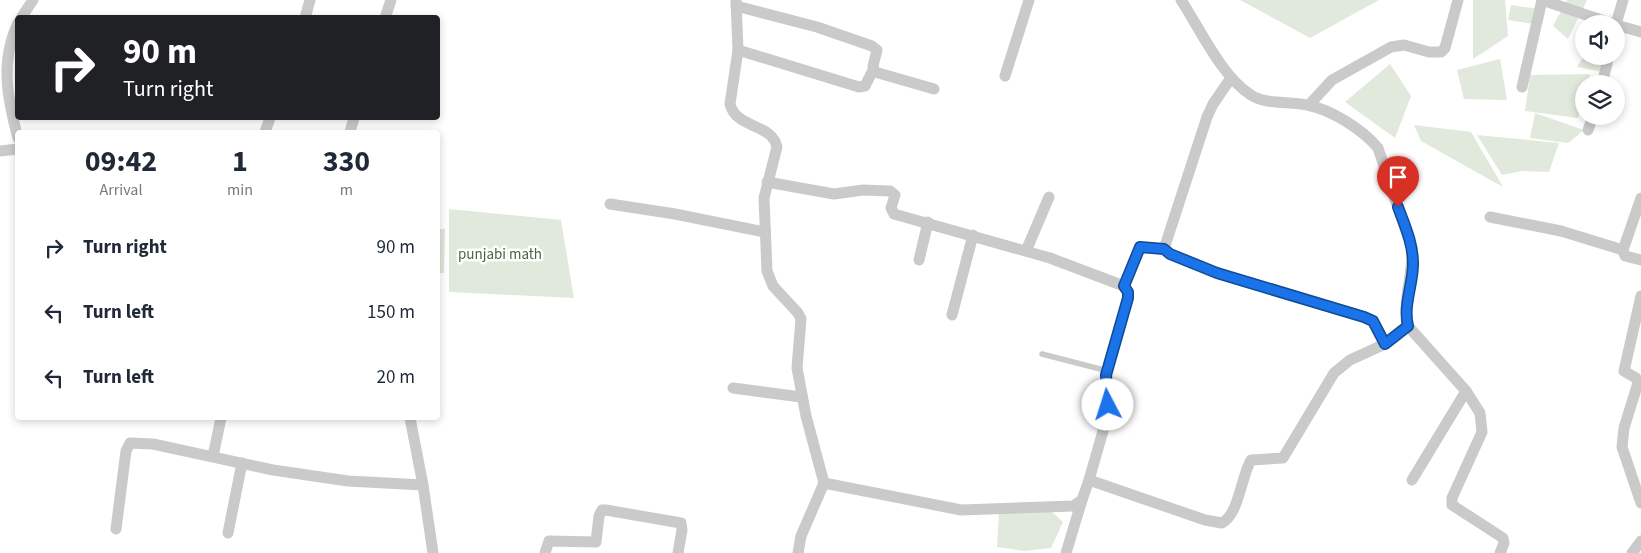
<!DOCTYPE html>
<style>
:root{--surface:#fff;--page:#f6f6f7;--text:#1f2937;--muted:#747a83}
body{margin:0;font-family:"Source Sans 3",sans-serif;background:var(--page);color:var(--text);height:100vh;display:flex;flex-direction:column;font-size:19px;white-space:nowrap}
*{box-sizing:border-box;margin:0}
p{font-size:16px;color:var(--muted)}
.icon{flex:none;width:28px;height:28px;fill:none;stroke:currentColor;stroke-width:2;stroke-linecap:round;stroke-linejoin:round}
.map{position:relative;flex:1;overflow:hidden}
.side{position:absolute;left:15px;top:130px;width:425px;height:290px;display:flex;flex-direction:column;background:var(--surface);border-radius:5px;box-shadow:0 2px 8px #0003}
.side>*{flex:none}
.hud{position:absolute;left:15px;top:15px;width:425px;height:105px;border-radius:5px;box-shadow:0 2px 8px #0003;background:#202124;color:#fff;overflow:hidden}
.tools{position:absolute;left:1575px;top:15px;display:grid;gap:10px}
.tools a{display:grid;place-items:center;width:50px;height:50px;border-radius:50%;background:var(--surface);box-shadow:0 2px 8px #0003;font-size:25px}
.pin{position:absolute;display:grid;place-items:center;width:42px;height:42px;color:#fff;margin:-51px -21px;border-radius:50% 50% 50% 0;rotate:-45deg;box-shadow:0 0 5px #0007}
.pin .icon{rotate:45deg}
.me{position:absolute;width:55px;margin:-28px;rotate:355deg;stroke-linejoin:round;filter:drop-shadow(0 0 4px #0008)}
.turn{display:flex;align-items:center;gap:18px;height:105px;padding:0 25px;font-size:22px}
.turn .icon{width:65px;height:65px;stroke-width:2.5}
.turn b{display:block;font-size:35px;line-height:42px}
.eta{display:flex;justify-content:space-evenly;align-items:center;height:85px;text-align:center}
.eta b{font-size:30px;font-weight:700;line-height:35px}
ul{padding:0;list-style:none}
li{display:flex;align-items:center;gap:15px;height:65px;padding:0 25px}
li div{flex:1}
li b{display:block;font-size:19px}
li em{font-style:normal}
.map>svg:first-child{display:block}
.green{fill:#e0e9db}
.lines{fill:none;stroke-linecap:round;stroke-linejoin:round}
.service{stroke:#cacaca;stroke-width:5.5}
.minor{stroke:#cacaca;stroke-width:11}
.route-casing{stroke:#114b97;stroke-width:12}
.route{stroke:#1a73e8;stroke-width:9}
.labels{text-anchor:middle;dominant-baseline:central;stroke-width:5;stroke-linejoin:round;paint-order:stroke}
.park-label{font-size:15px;fill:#49643f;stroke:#fff}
</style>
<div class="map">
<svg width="1641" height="553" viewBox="0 0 1641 553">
<rect width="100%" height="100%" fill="#fff"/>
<g class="green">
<polygon points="1240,0 1379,0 1310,38"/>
<polygon points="1473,0 1505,0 1508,36 1473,59"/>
<polygon points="1567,0 1587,0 1568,39 1553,26"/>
<polygon points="1511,5 1539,9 1534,24 1508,20"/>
<polygon points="1584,56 1607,58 1603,72 1577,67"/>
<polygon points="1500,59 1507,100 1464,99 1457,70"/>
<polygon points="1390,64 1411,96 1395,138 1345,102"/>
<polygon points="1590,74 1588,84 1584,84 1584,98 1578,118 1525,111 1530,75"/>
<polygon points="1535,113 1584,130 1568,143 1530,138"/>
<polygon points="1414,125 1471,132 1503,187 1421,141"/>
<polygon points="1477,135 1559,143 1549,172 1522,171 1502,175"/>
<polygon points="449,209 561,220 574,298 449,292"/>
<polygon points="438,229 445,229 444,273 438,273"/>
<polygon points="1051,511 1063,522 1051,548 1025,551 997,547 999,512"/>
</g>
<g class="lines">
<polyline class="service" points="1042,354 1108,371"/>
<g class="minor">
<path d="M736,0L738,50L730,104C736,129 772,123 777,147L764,198L767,271L773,286L798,313L801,319L797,368L806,416L824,483L801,536L798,553"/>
<path d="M1181,0C1200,29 1222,77 1251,95C1266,105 1290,101 1307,105C1332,110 1362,129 1378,148L1412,249C1413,274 1402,302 1408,326L1466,391L1480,413L1482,432L1452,498V505L1503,538L1504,543L1500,553"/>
<polyline points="1542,0 1613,24"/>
<polyline points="736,6 817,27 872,46 877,50 873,66 875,72 934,89"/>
<polyline points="21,18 33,0"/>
<polyline points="305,18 310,0"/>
<polyline points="385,18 391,0"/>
<path d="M18,23C0,61 7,98 18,138"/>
<polyline points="1616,24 1623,0"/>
<polyline points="1616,25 1641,32"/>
<polyline points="738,50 859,87 865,86 873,70"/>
<polyline points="1005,76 1029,0"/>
<polyline points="1231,78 1213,104 1207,117 1164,249 1170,254 1217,273 1365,317 1373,321 1385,344"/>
<polyline points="1602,84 1609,56"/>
<polyline points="1522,87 1542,0"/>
<polyline points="1309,105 1332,80 1391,47 1404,45 1429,52 1441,52 1445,48 1458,0"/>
<polyline points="1588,130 1593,116"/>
<polyline points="265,132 270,118"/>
<polyline points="350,132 354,118"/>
<polyline points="0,151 18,149"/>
<polyline points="767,182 834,194 863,190 890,191 895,195 891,208 894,214 1050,258 1124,286 1128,292 1128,298 1106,375 1107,417 1089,480"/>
<polyline points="1641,198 1623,250 1625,256 1641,260"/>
<polyline points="610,204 675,214 765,232"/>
<polyline points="1490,217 1561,231 1623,250"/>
<polyline points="1026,251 1049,197"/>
<polyline points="919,260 928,222"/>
<polyline points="1124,286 1140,247 1164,249"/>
<polyline points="1641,296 1624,371 1636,378 1638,383 1624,428 1622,447 1641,503"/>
<polyline points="952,315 973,235"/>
<polyline points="733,388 801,397"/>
<polyline points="410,418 423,485 433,553"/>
<polyline points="213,456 221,418"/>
<polyline points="1412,480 1466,391"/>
<path d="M824,483L961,510L1073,506L1082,500L1089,480L1205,520L1222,523C1239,514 1241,477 1251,460L1283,458L1334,373L1350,360L1385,344L1408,326"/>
<polyline points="116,529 126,451 130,443 153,444 273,470 348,481 423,485"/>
<polyline points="228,533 242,463"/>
<polyline points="545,553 549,541 596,542 599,516 602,510 606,510 681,523 682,530 678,553"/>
<polyline points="1066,553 1082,500"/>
<polyline points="1632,553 1641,541"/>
</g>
</g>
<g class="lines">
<g class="route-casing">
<path id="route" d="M1108,405L1106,375L1128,298V292L1124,286L1140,247L1164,249L1170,254L1217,273L1364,317L1373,321L1385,344L1408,326C1403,305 1413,285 1413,264C1413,243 1405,226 1398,207"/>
</g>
<use href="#route" class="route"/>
</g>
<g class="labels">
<g class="park-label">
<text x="500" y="254">punjabi math</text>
</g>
</g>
</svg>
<div class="tools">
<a><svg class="icon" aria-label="sound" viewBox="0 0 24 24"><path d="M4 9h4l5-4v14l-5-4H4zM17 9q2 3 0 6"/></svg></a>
<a><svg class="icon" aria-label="layers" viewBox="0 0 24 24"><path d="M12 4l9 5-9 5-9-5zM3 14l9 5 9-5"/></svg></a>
</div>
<div class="pin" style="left:1398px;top:207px;background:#d93025"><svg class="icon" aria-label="arrive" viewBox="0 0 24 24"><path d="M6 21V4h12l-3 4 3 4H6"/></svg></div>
<svg class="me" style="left:1108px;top:405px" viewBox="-20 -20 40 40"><circle r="19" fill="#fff"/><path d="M0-13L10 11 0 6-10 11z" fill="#1a73e8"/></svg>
<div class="hud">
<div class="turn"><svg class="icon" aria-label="right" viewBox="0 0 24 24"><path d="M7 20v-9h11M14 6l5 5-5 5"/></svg><div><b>90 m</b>Turn right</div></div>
</div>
<section class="side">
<div class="eta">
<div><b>09:42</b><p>Arrival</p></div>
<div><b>1</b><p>min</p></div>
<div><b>330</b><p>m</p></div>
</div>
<ul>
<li><svg class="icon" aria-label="right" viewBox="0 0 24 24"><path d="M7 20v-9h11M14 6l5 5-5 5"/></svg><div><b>Turn right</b></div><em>90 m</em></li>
<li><svg class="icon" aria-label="left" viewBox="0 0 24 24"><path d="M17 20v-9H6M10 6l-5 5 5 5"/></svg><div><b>Turn left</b></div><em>150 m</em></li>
<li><svg class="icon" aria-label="left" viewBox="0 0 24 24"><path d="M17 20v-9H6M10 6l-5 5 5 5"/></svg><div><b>Turn left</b></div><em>20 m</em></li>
</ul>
</section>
</div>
